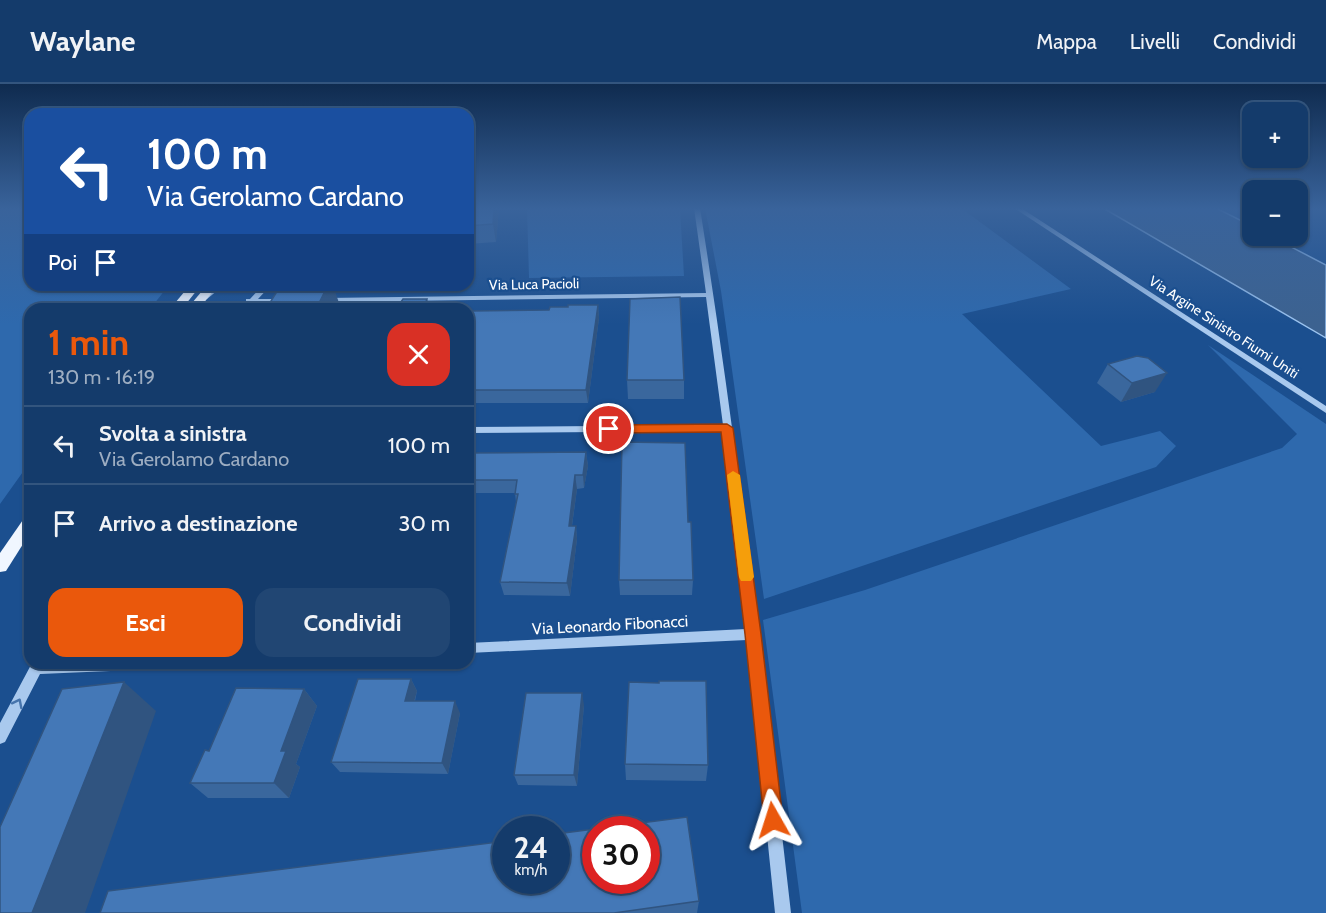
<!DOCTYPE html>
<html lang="it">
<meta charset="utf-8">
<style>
:root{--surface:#143b6b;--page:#214673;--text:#f1f3f6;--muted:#9dadc1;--line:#33557e;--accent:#ea580c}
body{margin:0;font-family:Cabin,sans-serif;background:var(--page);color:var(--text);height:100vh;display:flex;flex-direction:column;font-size:22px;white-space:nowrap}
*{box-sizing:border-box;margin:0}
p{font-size:20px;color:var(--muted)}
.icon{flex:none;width:33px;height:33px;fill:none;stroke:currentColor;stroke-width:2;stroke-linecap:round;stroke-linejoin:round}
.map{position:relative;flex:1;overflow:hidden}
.side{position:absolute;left:24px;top:219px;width:450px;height:366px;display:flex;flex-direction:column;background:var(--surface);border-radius:18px;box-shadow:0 2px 4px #0004,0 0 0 2px var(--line)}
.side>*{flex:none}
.hud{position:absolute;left:24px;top:24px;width:450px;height:183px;border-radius:18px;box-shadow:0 2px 4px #0004,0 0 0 2px var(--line);background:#1a4fa0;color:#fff;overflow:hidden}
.tools{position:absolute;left:1242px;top:18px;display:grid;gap:12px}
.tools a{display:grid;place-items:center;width:66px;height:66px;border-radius:12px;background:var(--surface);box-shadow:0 2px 4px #0004,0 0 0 2px var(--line);font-size:30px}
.speed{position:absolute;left:492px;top:732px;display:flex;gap:12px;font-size:30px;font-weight:700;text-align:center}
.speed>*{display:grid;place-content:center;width:78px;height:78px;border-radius:50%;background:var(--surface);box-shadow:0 2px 4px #0004,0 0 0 2px var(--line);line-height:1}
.speed small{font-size:15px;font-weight:400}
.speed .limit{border:9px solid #d22;background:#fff;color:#111}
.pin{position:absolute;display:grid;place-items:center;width:51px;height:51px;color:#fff;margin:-26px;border:3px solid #fff;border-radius:50%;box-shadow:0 2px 6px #0007}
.me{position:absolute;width:66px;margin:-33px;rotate:354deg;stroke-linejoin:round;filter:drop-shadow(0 0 4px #0008)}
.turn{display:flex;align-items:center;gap:21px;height:126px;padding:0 24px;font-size:27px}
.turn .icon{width:78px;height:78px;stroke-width:2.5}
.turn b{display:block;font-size:42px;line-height:51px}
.then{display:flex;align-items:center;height:57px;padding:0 24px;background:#0003;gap:12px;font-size:22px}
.round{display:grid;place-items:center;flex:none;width:63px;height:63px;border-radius:18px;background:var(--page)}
.summary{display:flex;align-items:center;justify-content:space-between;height:102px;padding:0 24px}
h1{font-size:36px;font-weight:700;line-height:45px;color:var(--accent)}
.cta{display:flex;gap:12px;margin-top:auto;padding:12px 24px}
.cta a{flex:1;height:69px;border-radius:18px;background:var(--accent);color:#fff;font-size:24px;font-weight:700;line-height:69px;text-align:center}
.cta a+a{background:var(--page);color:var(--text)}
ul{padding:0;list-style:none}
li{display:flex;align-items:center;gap:18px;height:78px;padding:0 24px;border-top:2px solid var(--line)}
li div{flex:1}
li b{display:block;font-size:22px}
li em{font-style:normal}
header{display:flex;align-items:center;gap:36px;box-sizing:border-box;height:84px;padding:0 30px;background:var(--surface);border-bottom:2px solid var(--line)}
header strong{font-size:28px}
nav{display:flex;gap:33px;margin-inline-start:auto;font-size:21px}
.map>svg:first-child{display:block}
.green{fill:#2e69ad}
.water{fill:#3c6290;stroke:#9cc4f0;stroke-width:1.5}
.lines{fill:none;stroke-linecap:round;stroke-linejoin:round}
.minor{fill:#a9c9ee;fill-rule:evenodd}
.major{fill:#f0f6ff;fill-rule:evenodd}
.wall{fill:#3a679d}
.shaded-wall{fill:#305480}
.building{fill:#4478b7;stroke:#305480;stroke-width:1.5;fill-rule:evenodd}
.oneway{stroke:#4674ac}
.route{fill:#ea580c;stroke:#983908;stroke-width:1.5}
.slow{fill:#f59e0b}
.labels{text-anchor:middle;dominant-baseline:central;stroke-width:4.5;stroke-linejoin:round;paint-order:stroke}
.far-street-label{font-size:14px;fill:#fff;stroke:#1b4f8f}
.street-label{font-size:16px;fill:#fff;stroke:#1b4f8f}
</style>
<header>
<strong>Waylane</strong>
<nav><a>Mappa</a><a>Livelli</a><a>Condividi</a></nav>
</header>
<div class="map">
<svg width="1326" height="829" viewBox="0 0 1326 829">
<rect width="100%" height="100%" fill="#1b4f8f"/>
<g class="green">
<polygon points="0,124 30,124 30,201 169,201 150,225 30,225 30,378 0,420"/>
<polygon points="527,124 680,124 684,192 529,194"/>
<polygon points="705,124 961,124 1071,205 962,230 1101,362 1160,347 1176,362 1156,383 764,515 721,207"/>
<polygon points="1208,261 1326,340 1326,829 802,829 763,536 865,506 1282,364 1297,350"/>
</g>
<polygon class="water" points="1103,124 1216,124 1252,142 1252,152 1270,152 1326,181 1326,254"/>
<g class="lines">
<g class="minor">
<path d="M694,124H700C737,358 764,593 791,829H775L747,556L468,569V559L746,545L723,347L468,349V343L723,341L706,213L325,218L321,216L325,214L706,209Z"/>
<polygon points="1014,124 1021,124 1326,322 1326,329"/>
<polygon points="215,201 224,201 207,215 201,215 201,211"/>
<polygon points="263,201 271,201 258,215 285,215 289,217 285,219 254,219 248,225 240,225 246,218 246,215 250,215"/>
<polygon points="32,579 163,579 161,583 157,585 40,590 5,658 0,660 0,639"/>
</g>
<g class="major">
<polygon points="190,201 201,201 182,225 170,225"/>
<polygon points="207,201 218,201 199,225 187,225"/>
<polygon points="30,431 30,449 6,487 0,488 0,469 25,433"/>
</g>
</g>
<g class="wall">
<polygon points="468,124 499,124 496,158 468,160"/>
<polygon points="598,221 599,234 588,319 476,319 475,322 468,322 468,233 549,226 568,223"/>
<polygon points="1108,280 1155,308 1121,318 1097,299"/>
<polygon points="627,296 684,296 684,315 628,315"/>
<polygon points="586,368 588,382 584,404 577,405 572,442 576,442 577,455 570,512 504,511 500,498 516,418 515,409 468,409 468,369"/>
<polygon points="688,438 693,496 692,511 620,511 619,496"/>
<polygon points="411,595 417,607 415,617 460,629 448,690 340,688 331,678"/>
<polygon points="304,605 317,622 296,680 300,683 289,714 208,714 190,699 209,667"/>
<polygon points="584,621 577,702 518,701 514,691"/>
<polygon points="625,680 708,681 706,697 626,696"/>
<polygon points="699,817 697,829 100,829"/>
</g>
<g class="shaded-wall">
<polygon points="494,124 499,124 496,158 493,140"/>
<polygon points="328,201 333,201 341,225 316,225"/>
<polygon points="427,215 430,225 423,225"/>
<polygon points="598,221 599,234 588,319 586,306"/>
<polygon points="1167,289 1155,308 1121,318 1132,299"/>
<polygon points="473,306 476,319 475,322 472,308"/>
<polygon points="586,368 588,382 584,404 583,391"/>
<polygon points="575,391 577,405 570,455 569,442"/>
<polygon points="576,442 577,455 570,512 567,499"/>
<polygon points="411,595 417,607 411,629 405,617"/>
<polygon points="124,598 156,627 85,829 32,829"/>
<polygon points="304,605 317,622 296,680 300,683 289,714 274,699 281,667"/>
<polygon points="582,609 584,621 577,702 574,691"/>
<polygon points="455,617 460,629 448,690 442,679"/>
</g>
<g class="building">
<polygon points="468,124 494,124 493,140 468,142"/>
<polygon points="281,201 328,201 316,225 266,225"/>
<polygon points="680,213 684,296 627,296 630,215"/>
<polygon points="403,215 427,215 423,225 375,225 378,218 401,218"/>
<polygon points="568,221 598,221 586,306 473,306 472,308 468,308 468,233 470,227 549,226 550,223 568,223"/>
<polygon points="1137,272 1148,274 1167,289 1132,299 1108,280"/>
<polygon points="622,358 685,359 688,438 691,438 693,496 619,496"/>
<polygon points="586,368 583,391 575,391 569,442 576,442 567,499 500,498 518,410 515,410 517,396 468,396 468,369"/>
<polygon points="358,595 411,595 405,617 455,617 442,679 331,678"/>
<polygon points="659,597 706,597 708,681 625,680 629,598 659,599"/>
<polygon points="124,598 32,829 0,829 0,743 62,605"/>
<polygon points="236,604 304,605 281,667 286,667 274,699 190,699 205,666 209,667"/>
<polygon points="526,609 582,609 574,691 514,691"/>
<path d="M687,733L699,817L614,829H100L108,807L506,757V796H556V750ZM596,746H646V796H596Z"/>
</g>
<defs><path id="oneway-chevron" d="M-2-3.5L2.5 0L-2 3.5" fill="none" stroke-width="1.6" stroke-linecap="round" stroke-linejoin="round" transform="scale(1.5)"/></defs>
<use class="oneway" href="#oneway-chevron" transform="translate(18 619) rotate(-63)"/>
<linearGradient id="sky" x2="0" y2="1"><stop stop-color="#0f2b4f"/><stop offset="0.52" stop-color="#39639b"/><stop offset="1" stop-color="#39639b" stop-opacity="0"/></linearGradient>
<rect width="1326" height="240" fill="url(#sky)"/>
<polygon class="route" points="727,340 733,344 761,550 783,736 780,743 773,746 766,743 764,736 745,550 721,348 609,349 603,345 609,341"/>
<polygon class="slow" points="733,387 740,391 754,493 751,497 741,497 739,493 727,391"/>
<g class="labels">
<g class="far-street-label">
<text transform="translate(534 200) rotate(-1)">Via Luca Pacioli</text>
<text transform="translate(1224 243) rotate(33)">Via Argine Sinistro Fiumi Uniti</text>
</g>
<g class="street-label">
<text transform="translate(610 541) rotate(-3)">Via Leonardo Fibonacci</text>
</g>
</g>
</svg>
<div class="tools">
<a>+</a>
<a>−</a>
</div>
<div class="speed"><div>24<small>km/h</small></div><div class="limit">30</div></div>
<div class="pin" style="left:609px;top:345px;background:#d93025"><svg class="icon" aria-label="arrive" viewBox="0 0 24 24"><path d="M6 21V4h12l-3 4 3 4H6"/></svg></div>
<svg class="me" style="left:773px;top:736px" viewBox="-20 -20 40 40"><path d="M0-17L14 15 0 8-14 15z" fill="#ea580c" stroke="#fff" stroke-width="4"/></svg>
<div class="hud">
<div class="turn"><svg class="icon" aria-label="left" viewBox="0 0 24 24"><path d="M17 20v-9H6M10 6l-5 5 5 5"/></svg><div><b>100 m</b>Via Gerolamo Cardano</div></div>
<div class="then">Poi<svg class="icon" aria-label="arrive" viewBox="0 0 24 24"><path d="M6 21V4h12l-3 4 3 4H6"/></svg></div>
</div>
<section class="side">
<div class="summary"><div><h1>1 min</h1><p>130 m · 16:19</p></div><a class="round" style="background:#d93025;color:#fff"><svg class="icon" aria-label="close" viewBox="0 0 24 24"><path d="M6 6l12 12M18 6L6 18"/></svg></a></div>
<ul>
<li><svg class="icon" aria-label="left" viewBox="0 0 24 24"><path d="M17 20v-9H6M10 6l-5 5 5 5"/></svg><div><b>Svolta a sinistra</b><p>Via Gerolamo Cardano</p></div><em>100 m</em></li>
<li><svg class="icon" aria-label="arrive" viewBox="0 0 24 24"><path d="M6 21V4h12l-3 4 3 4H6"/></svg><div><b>Arrivo a destinazione</b></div><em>30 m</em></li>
</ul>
<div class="cta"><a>Esci</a><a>Condividi</a></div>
</section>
</div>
